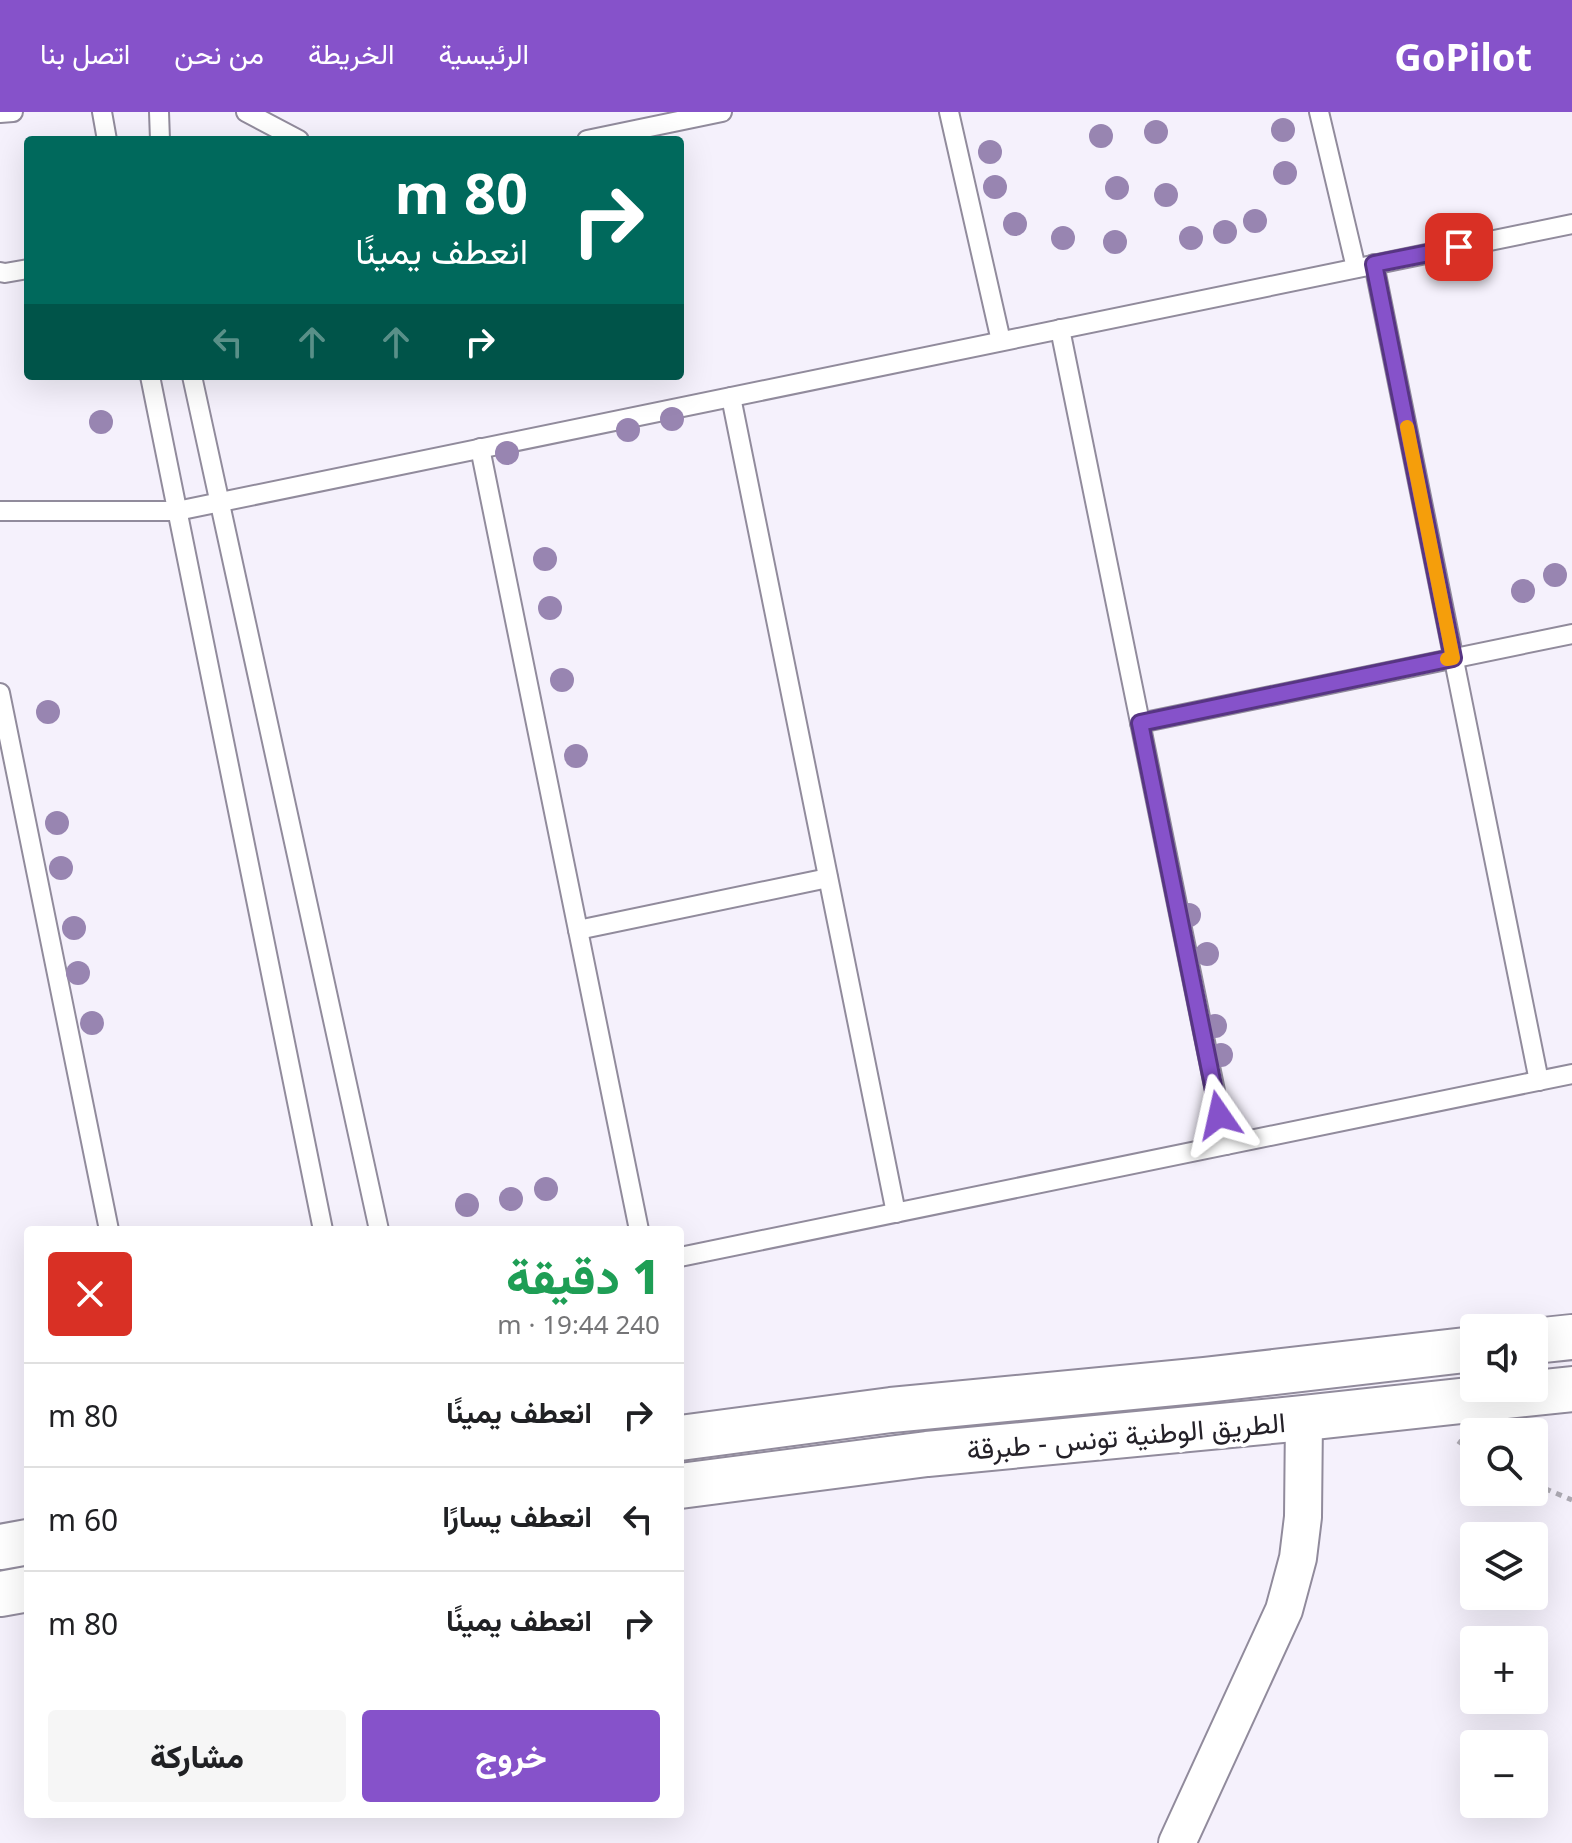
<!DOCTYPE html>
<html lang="ar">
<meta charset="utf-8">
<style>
:root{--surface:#fff;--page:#f6f6f6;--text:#202124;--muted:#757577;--line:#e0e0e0;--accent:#8652ca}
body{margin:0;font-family:"Noto Sans",Vazirmatn,sans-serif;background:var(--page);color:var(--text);direction:rtl;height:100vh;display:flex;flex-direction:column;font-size:30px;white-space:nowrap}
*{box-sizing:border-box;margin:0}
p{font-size:26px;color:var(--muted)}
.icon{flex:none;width:44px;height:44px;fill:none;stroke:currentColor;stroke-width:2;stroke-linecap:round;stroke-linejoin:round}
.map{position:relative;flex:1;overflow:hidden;direction:ltr}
.drawer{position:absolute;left:24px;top:1114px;width:660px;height:592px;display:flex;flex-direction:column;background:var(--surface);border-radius:8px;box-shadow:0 8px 32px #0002;direction:rtl}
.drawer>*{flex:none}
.banner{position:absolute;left:24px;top:24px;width:660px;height:244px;border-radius:8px;box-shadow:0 8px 32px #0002;direction:rtl;background:#00695c;color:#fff;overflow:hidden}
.controls{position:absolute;left:1460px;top:1202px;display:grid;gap:16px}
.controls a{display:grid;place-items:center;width:88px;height:88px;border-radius:8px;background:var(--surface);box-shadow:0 8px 32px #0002;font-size:40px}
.pin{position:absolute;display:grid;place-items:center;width:68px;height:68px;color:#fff;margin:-34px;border-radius:16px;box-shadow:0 4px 12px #0006}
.me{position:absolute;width:88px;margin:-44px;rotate:349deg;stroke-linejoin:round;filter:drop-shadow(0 0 6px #0008)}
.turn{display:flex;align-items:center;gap:28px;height:168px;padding:0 24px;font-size:36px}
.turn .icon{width:104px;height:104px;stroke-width:2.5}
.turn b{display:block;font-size:56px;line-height:68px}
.lanes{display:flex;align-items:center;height:76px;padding:0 24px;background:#0003;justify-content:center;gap:40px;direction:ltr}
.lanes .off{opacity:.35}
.round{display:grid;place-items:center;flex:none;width:84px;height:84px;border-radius:8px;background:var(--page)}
.headline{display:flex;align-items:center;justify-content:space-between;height:136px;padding:0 24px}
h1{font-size:48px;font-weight:800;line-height:60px;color:#1e9e55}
.cta{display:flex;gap:16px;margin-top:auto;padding:16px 24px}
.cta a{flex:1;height:92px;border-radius:8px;background:var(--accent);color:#fff;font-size:32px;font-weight:800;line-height:92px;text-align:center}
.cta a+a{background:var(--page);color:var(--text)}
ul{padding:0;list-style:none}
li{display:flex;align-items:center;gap:24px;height:104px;padding:0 24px;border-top:2px solid var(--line)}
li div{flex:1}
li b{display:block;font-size:30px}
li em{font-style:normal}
header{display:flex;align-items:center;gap:48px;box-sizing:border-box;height:112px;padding:0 40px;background:var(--accent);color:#fff}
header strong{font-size:38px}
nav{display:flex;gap:44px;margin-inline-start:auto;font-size:28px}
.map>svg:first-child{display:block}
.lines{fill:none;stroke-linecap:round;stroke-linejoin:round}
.service-casing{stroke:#918b9c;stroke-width:22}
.minor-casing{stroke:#918b9c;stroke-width:40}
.primary-casing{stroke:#918b9c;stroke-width:48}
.path{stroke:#adaab3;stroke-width:5;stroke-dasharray:6 6;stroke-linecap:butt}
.service{stroke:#fff;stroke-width:18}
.minor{stroke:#fff;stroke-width:36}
.primary{stroke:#fff;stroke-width:44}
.tree{fill:#9885b1}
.route-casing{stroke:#573583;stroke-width:20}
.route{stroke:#8652ca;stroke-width:14}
.slow{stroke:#f59e0b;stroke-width:14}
.labels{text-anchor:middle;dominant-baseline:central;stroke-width:8;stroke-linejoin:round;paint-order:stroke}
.street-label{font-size:28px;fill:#242128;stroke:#fff}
</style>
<header>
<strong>GoPilot</strong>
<nav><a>الرئيسية</a><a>الخريطة</a><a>من نحن</a><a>اتصل بنا</a></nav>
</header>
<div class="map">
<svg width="1572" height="1731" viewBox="0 0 1572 1731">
<rect width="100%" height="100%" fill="#f5f1fc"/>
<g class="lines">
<g class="service-casing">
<g id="service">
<polyline points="102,0 107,28"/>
<polyline points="159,0 160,28"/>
<polyline points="246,0 299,28"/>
<polyline points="949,0 1001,229"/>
<polyline points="1319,0 1356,156"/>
<polyline points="0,1 13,0"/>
<polyline points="587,28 722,0"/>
<polyline points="1374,152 1539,969"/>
<polyline points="0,160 5,161 28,157"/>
<polyline points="1060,217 1226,1033"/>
<polyline points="150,264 323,1118"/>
<polyline points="192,264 379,1118"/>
<polyline points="731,285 896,1101"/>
<polyline points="480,336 639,1118"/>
<polyline points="0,399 177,399 1572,112"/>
<polyline points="0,581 109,1118"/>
<polyline points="1140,611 1572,522"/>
<polyline points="578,818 828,766"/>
<polyline points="680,1145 1572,962"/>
</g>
</g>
<g class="minor-casing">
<polyline id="minor" points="1177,1731 1284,1498 1298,1446 1303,1405 1304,1306"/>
</g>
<g class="primary-casing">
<g id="primary">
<polyline points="1534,1229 1572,1225"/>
<polyline points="680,1326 891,1298 1205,1268 1474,1237"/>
<polyline points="680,1374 927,1342 1304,1306 1572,1277"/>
<polyline points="0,1435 28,1430"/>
<polyline points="0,1482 28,1477"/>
</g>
</g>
<g class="path">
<polyline points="1458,1329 1474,1340"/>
<polyline points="1534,1372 1572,1388"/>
</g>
<use href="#service" class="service"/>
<use href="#minor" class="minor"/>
<use href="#primary" class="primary"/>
</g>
<g class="tree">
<circle cx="1283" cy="18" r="12"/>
<circle cx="1156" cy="20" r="12"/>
<circle cx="1101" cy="24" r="12"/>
<circle cx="990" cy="40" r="12"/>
<circle cx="1285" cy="61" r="12"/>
<circle cx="995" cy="75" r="12"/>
<circle cx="1117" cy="76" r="12"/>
<circle cx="1166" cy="83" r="12"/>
<circle cx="1255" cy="109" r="12"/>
<circle cx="1015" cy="112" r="12"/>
<circle cx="1225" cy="120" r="12"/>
<circle cx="1063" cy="126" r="12"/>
<circle cx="1191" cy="126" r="12"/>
<circle cx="1115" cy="130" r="12"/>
<circle cx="672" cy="307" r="12"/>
<circle cx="101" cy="310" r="12"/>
<circle cx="628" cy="318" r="12"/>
<circle cx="507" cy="341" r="12"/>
<circle cx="545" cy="447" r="12"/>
<circle cx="1555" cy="463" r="12"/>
<circle cx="1523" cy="479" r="12"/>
<circle cx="550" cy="496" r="12"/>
<circle cx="562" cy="568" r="12"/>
<circle cx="48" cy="600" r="12"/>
<circle cx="576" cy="644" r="12"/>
<circle cx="57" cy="711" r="12"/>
<circle cx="61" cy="756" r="12"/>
<circle cx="1189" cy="803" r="12"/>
<circle cx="74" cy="816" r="12"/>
<circle cx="1207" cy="842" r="12"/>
<circle cx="78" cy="861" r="12"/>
<circle cx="92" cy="911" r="12"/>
<circle cx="1215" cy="914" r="12"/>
<circle cx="1221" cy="943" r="12"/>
<circle cx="546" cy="1077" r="12"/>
<circle cx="511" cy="1087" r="12"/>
<circle cx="467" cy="1093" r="12"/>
</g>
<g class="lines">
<g class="route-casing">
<polyline id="route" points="1219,1003 1140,611 1453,546 1374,152 1459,135"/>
</g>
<use href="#route" class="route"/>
<polyline class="slow" points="1407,315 1453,546 1447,547"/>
</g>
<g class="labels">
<g class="street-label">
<text transform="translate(1126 1323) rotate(-5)">الطريق الوطنية تونس - طبرقة</text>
</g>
</g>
</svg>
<div class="controls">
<a><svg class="icon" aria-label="sound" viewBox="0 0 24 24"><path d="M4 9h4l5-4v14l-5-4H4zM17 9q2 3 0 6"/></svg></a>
<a><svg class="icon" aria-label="search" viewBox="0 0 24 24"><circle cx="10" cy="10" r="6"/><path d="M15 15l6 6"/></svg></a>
<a><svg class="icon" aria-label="layers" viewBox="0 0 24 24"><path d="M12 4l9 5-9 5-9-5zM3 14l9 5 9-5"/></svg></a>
<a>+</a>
<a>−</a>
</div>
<div class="pin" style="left:1459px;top:135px;background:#d93025"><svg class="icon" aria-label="arrive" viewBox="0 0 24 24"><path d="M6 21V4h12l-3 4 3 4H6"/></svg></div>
<svg class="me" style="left:1219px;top:1003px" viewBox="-20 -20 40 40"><path d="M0-17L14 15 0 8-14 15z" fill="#8652ca" stroke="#fff" stroke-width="4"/></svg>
<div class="banner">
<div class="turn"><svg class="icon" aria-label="right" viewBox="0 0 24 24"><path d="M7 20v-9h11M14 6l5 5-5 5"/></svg><div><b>80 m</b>انعطف يمينًا</div></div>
<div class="lanes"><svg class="icon off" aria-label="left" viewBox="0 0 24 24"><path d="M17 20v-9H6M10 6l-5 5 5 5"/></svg><svg class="icon off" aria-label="ahead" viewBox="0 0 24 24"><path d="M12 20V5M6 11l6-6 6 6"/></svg><svg class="icon off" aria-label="ahead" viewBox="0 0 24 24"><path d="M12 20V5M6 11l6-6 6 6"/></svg><svg class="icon" aria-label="right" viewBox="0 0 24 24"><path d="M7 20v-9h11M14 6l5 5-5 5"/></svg></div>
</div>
<section class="drawer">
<div class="headline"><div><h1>1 دقيقة</h1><p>240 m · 19:44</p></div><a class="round" style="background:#d93025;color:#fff"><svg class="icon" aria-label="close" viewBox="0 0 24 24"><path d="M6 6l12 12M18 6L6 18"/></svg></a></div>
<ul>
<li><svg class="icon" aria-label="right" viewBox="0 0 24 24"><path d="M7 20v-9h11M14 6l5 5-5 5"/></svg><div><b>انعطف يمينًا</b></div><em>80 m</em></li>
<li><svg class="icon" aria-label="left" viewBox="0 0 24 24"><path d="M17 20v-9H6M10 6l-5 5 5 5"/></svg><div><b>انعطف يسارًا</b></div><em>60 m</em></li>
<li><svg class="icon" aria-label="right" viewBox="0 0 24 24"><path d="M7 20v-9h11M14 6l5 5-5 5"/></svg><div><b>انعطف يمينًا</b></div><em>80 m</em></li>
</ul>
<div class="cta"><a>خروج</a><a>مشاركة</a></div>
</section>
</div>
